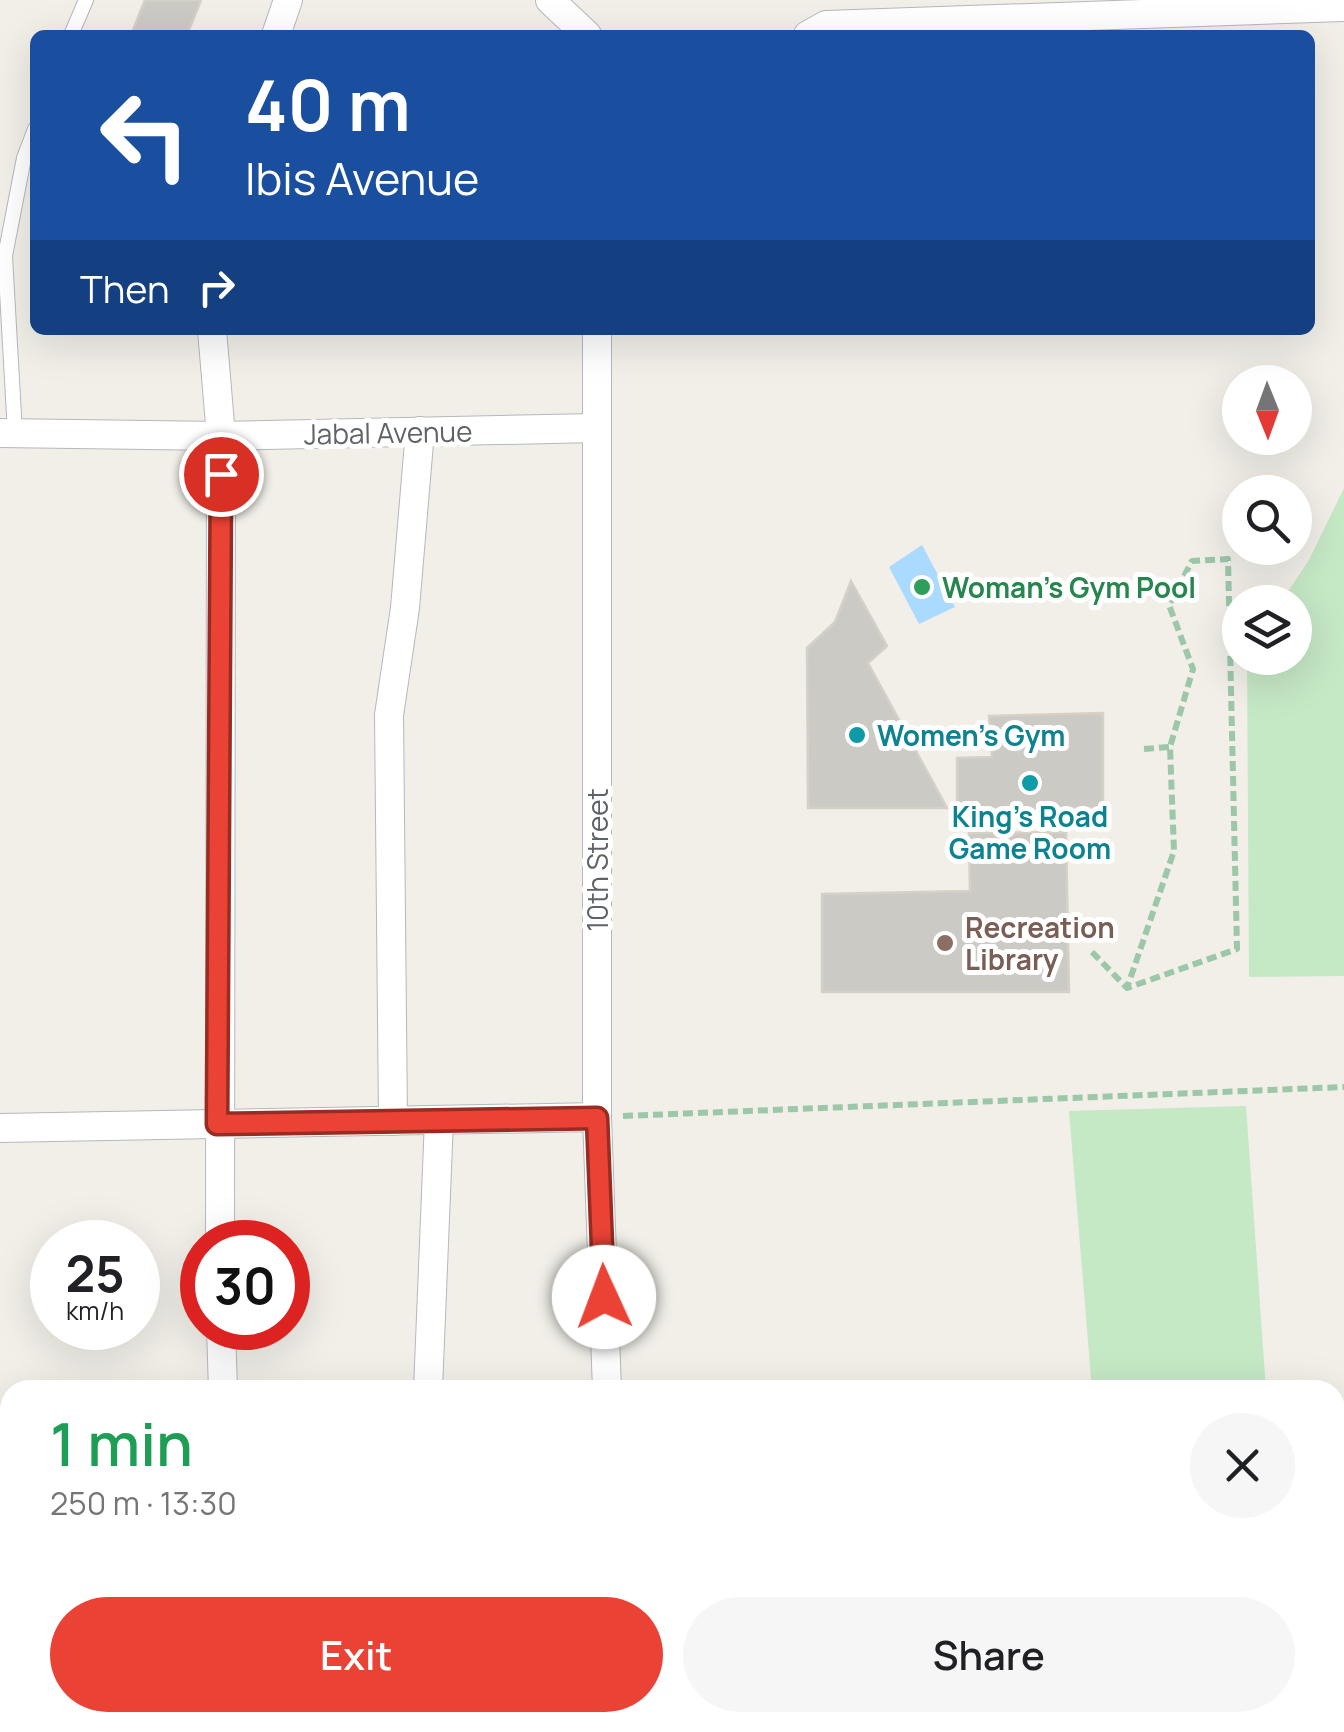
<!DOCTYPE html>
<meta charset="utf-8">
<style>
:root{--surface:#fff;--page:#f6f6f6;--text:#202124;--muted:#757577;--accent:#ea4335}
body{margin:0;font-family:Manrope,sans-serif;background:var(--page);color:var(--text);height:100vh;display:flex;flex-direction:column;font-size:38px;white-space:nowrap}
*{box-sizing:border-box;margin:0}
p{font-size:32px;color:var(--muted)}
.icon{flex:none;width:55px;height:55px;fill:none;stroke:currentColor;stroke-width:2;stroke-linecap:round;stroke-linejoin:round}
.map{position:relative;flex:1;overflow:hidden}
.sheet{position:absolute;left:0px;top:1380px;width:1345px;height:352px;display:flex;flex-direction:column;background:var(--surface);border-radius:30px 30px 0 0;box-shadow:0 10px 40px #0002}
.sheet>*{flex:none}
.top-card{position:absolute;left:30px;top:30px;width:1285px;height:305px;border-radius:15px;box-shadow:0 10px 40px #0002;background:#1a4fa0;color:#fff;overflow:hidden}
.needle{width:65px;rotate:179deg}
.buttons{position:absolute;left:1222px;top:365px;display:grid;gap:20px}
.buttons a{display:grid;place-items:center;width:90px;height:90px;border-radius:50%;background:var(--surface);box-shadow:0 10px 40px #0002;font-size:50px}
.speed{position:absolute;left:30px;top:1220px;display:flex;gap:20px;font-size:50px;font-weight:700;text-align:center}
.speed>*{display:grid;place-content:center;width:130px;height:130px;border-radius:50%;background:var(--surface);box-shadow:0 10px 40px #0002;line-height:1}
.speed small{font-size:25px;font-weight:400}
.speed .limit{border:15px solid #d22;background:#fff;color:#111}
.pin{position:absolute;display:grid;place-items:center;width:85px;height:85px;color:#fff;margin:-42px;border:5px solid #fff;border-radius:50%;box-shadow:0 2px 10px #0007}
.me{position:absolute;width:110px;margin:-55px;rotate:358deg;stroke-linejoin:round;filter:drop-shadow(0 0 8px #0008)}
.turn{display:flex;align-items:center;gap:35px;height:210px;padding:0 50px;font-size:45px}
.turn .icon{width:130px;height:130px;stroke-width:2.5}
.turn b{display:block;font-size:70px;line-height:85px}
.then{display:flex;align-items:center;height:95px;padding:0 50px;background:#0003;gap:20px;font-size:38px}
.round{display:grid;place-items:center;flex:none;width:105px;height:105px;border-radius:52px;background:var(--page)}
.head{display:flex;align-items:center;justify-content:space-between;height:170px;padding:0 50px}
h1{font-size:60px;font-weight:600;line-height:75px;color:#1e9e55}
.button{display:flex;gap:20px;margin-top:auto;padding:20px 50px}
.button a{flex:1;height:115px;border-radius:60px;background:var(--accent);color:#fff;font-size:40px;font-weight:600;line-height:115px;text-align:center}
.button a+a{background:var(--page);color:var(--text)}
.map>svg:first-child{display:block}
.green{fill:#c5e8c5}
.water{fill:#aadaff}
.building{fill:#cccac5;stroke:#d6d1c6;stroke-width:2.5}
.lines{fill:none;stroke-linecap:round;stroke-linejoin:round}
.service-casing{stroke:#b5b8bc;stroke-width:16}
.minor-casing{stroke:#b5b8bc;stroke-width:30}
.path{stroke:#9cc7a9;stroke-width:6;stroke-dasharray:10 5;stroke-linecap:butt}
.service{stroke:#fff;stroke-width:14}
.minor{stroke:#fff;stroke-width:28}
.route-casing{stroke:#982c22;stroke-width:25}
.route{stroke:#ea4335;stroke-width:18}
.leisure-dot{fill:#2e9e5b;stroke:#fff;stroke-width:4}
.culture-dot{fill:#0f9aa8;stroke:#fff;stroke-width:4}
.education-dot{fill:#8d6e63;stroke:#fff;stroke-width:4}
.labels{text-anchor:middle;dominant-baseline:central;stroke-width:10;stroke-linejoin:round;paint-order:stroke}
.street-label{font-size:28px;fill:#5f6368;stroke:#fff}
.leisure-label{font-size:28px;font-weight:bold;fill:#27864d;stroke:#fff;text-anchor:start}
.culture-label{font-size:28px;font-weight:bold;fill:#0d838f;stroke:#fff;text-anchor:start}
.education-label{font-size:28px;font-weight:bold;fill:#785e54;stroke:#fff;text-anchor:start}
</style>
<div class="map">
<svg width="1344" height="1732" viewBox="0 0 1344 1732">
<rect width="100%" height="100%" fill="#f1efe8"/>
<g class="green">
<polygon points="1344,488 1344,976 1249,977 1247,658 1295,658 1295,602 1281,602 1309,560"/>
<polygon points="1246,1106 1266,1390 1092,1390 1069,1111"/>
</g>
<polygon class="water" points="922,545 955,607 919,624 889,567"/>
<g class="building">
<polygon points="145,0 201,0 187,35 131,35"/>
<polygon points="851,581 887,646 868,663 947,808 808,808 807,648 835,622"/>
<polygon points="1103,713 1103,808 957,810 957,758 992,757 989,716"/>
<polygon points="1066,832 1069,992 822,992 822,894 970,891 969,833"/>
</g>
<g class="lines">
<g class="service-casing">
<g id="service">
<polyline points="71,35 86,0"/>
<polyline points="15,433 5,256 24,158 35,129"/>
</g>
</g>
<g class="minor-casing">
<g id="minor">
<polyline points="550,0 587,35"/>
<polyline points="276,35 288,0"/>
<polyline points="808,35 826,25 1344,7"/>
<polyline points="212,330 221,436 220,1242"/>
<polyline points="597,330 597,1117 607,1390"/>
<polyline points="0,433 221,436 596,428"/>
<polyline points="393,1121 389,715 405,608 420,431"/>
<polyline points="0,1128 597,1117"/>
<polyline points="221,1328 223,1390"/>
<polyline points="428,1390 439,1120"/>
<polyline points="1335,1676 1344,1676"/>
<polyline points="230,1722 230,1732"/>
<polyline points="785,1722 786,1732"/>
<polyline points="1117,1722 1118,1732"/>
<polyline points="475,1732 475,1722"/>
</g>
</g>
<g class="path">
<polyline points="1144,749 1170,747"/>
<polyline points="1092,952 1127,988 1237,949 1228,559 1192,561 1169,605 1193,669 1170,747 1174,851 1127,988"/>
<polyline points="623,1116 1344,1087"/>
</g>
<use href="#service" class="service"/>
<use href="#minor" class="minor"/>
</g>
<g class="lines">
<g class="route-casing">
<polyline id="route" points="221,474 217,1124 597,1118 604,1297"/>
</g>
<use href="#route" class="route"/>
</g>
<circle class="leisure-dot" cx="922" cy="587" r="10"/>
<g class="culture-dot">
<circle cx="857" cy="735" r="10"/>
<circle cx="1030" cy="783" r="10"/>
</g>
<circle class="education-dot" cx="945" cy="943" r="10"/>
<g class="labels">
<g class="street-label">
<text transform="translate(388 432) rotate(-1)">Jabal Avenue</text>
<text transform="translate(597 860) rotate(-90)">10th Street</text>
</g>
<g class="leisure-label">
<text x="942" y="587">Woman's Gym Pool</text>
</g>
<g class="culture-label">
<text x="877" y="735">Women's Gym</text>
<text x="1030" y="816" text-anchor="middle">King's Road<tspan x="1030" dy="32">Game Room</tspan></text>
</g>
<g class="education-label">
<text x="965" y="927">Recreation<tspan x="965" dy="32">Library</tspan></text>
</g>
</g>
</svg>
<div class="buttons">
<a><svg class="needle" viewBox="-14 -14 28 28"><path d="M0-13l5 13h-10z" fill="#e53935"/><path d="M0 13l5-13h-10z" fill="#757577"/></svg></a>
<a><svg class="icon" aria-label="search" viewBox="0 0 24 24"><circle cx="10" cy="10" r="6"/><path d="M15 15l6 6"/></svg></a>
<a><svg class="icon" aria-label="layers" viewBox="0 0 24 24"><path d="M12 4l9 5-9 5-9-5zM3 14l9 5 9-5"/></svg></a>
</div>
<div class="speed"><div>25<small>km/h</small></div><div class="limit">30</div></div>
<div class="pin" style="left:221px;top:474px;background:#d93025"><svg class="icon" aria-label="arrive" viewBox="0 0 24 24"><path d="M6 21V4h12l-3 4 3 4H6"/></svg></div>
<svg class="me" style="left:604px;top:1297px" viewBox="-20 -20 40 40"><circle r="19" fill="#fff"/><path d="M0-13L10 11 0 6-10 11z" fill="#ea4335"/></svg>
<div class="top-card">
<div class="turn"><svg class="icon" aria-label="left" viewBox="0 0 24 24"><path d="M17 20v-9H6M10 6l-5 5 5 5"/></svg><div><b>40 m</b>Ibis Avenue</div></div>
<div class="then">Then<svg class="icon" aria-label="right" viewBox="0 0 24 24"><path d="M7 20v-9h11M14 6l5 5-5 5"/></svg></div>
</div>
<section class="sheet">
<div class="head"><div><h1>1 min</h1><p>250 m · 13:30</p></div><a class="round"><svg class="icon" aria-label="close" viewBox="0 0 24 24"><path d="M6 6l12 12M18 6L6 18"/></svg></a></div>
<div class="button"><a>Exit</a><a>Share</a></div>
</section>
</div>
